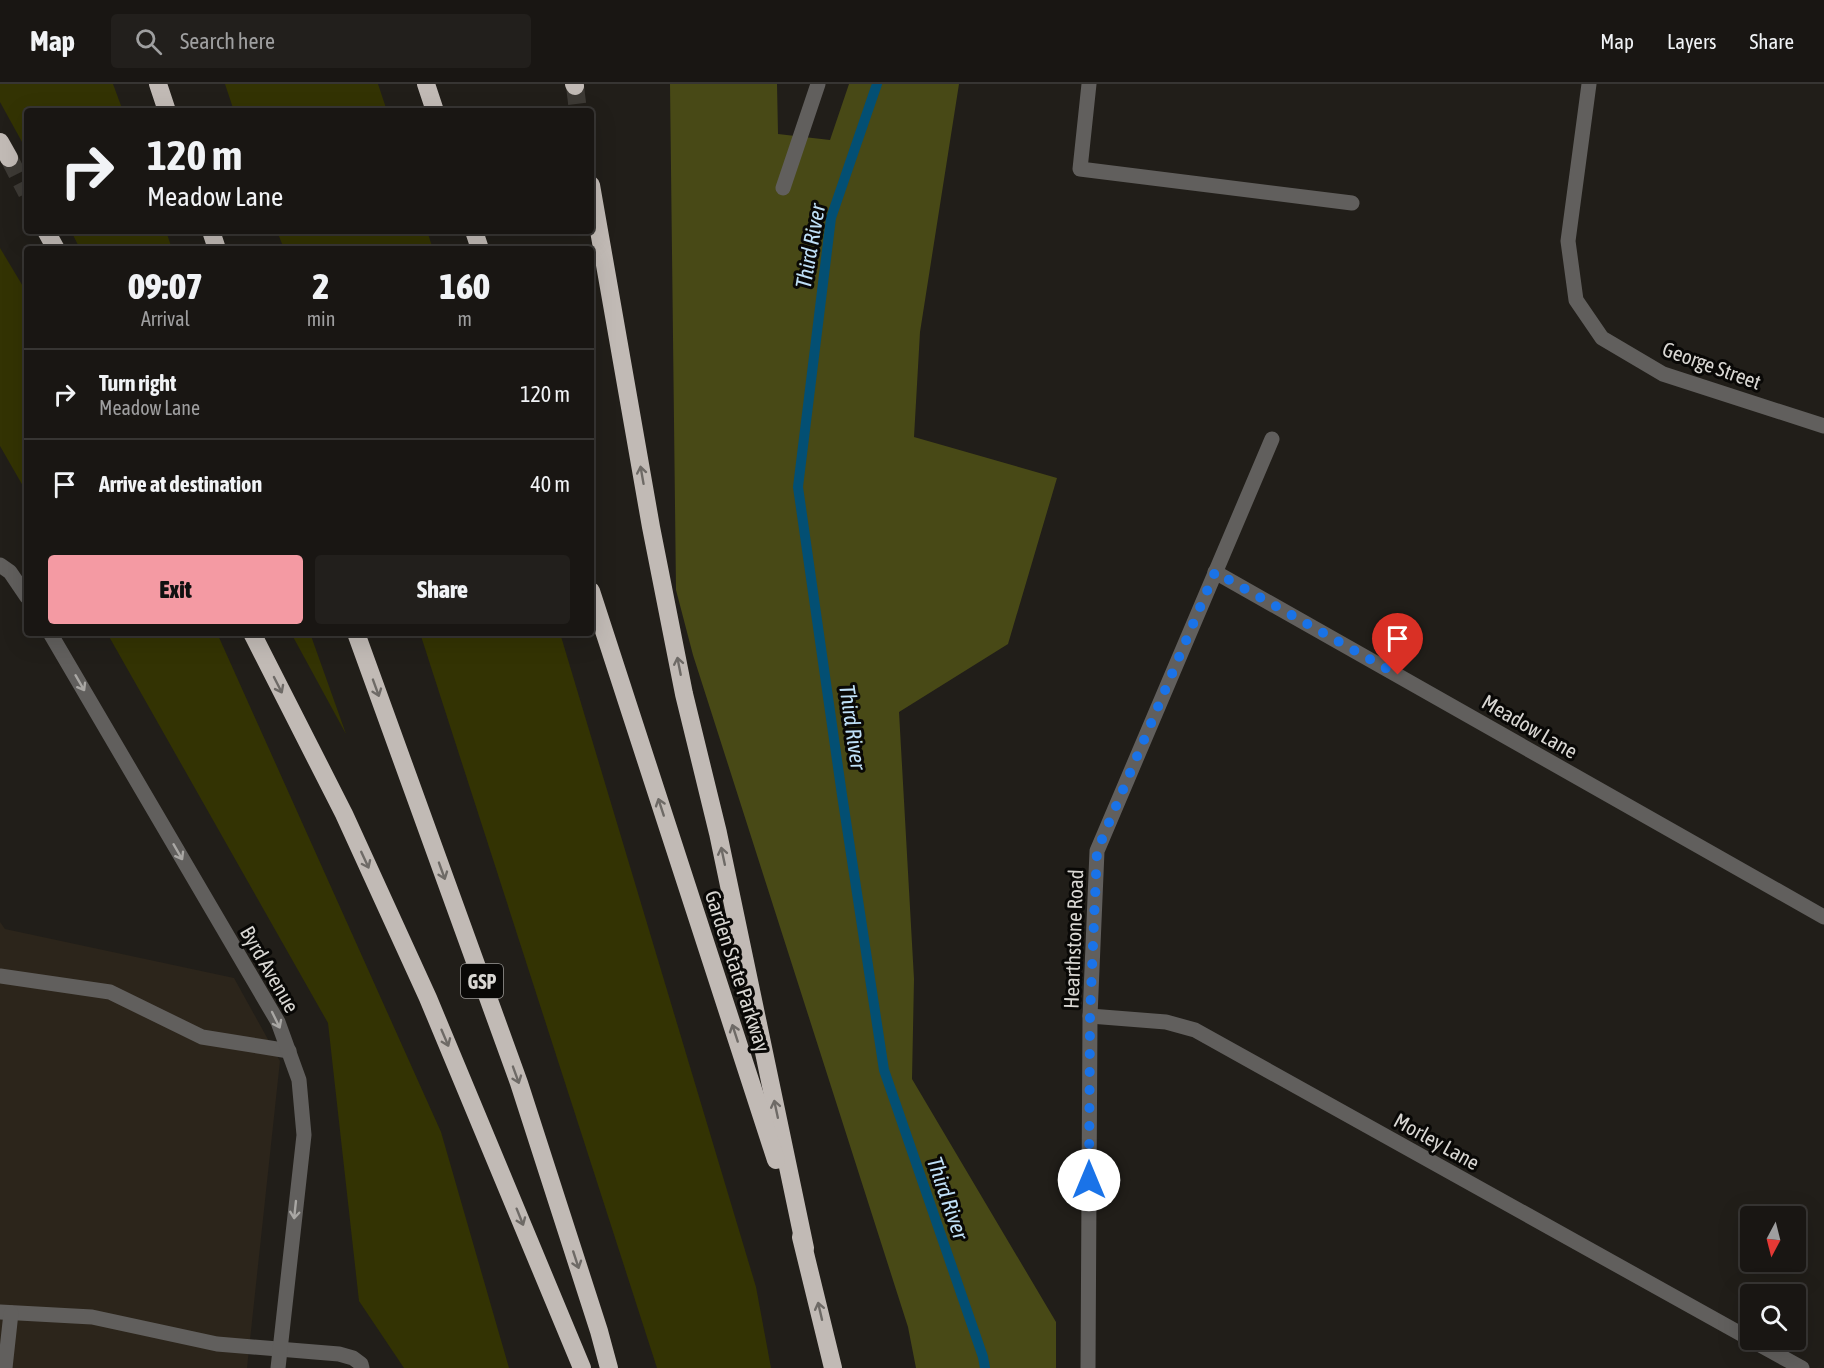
<!DOCTYPE html>
<style>
:root{--surface:#191613;--page:#221f1c;--text:#f1f3f6;--muted:#9f9fa0;--line:#373533;--accent:#f49aa3}
body{margin:0;font-family:"Asap Condensed",sans-serif;background:var(--page);color:var(--text);height:100vh;display:flex;flex-direction:column;font-size:22px;white-space:nowrap}
*{box-sizing:border-box;margin:0}
p{font-size:20px;color:var(--muted)}
.icon{flex:none;width:33px;height:33px;fill:none;stroke:currentColor;stroke-width:2;stroke-linecap:round;stroke-linejoin:round}
.map{position:relative;flex:1;overflow:hidden}
.panel{position:absolute;left:24px;top:162px;width:570px;height:390px;display:flex;flex-direction:column;background:var(--surface);border-radius:6px;box-shadow:0 6px 24px #0002,0 0 0 2px var(--line)}
.panel>*{flex:none}
.guide{position:absolute;left:24px;top:24px;width:570px;height:126px;border-radius:6px;box-shadow:0 6px 24px #0002,0 0 0 2px var(--line);background:#191613;color:var(--text);overflow:hidden}
.needle{width:39px;rotate:187deg}
.fabs{position:absolute;left:1740px;top:1122px;display:grid;gap:12px}
.fabs a{display:grid;place-items:center;width:66px;height:66px;border-radius:6px;background:var(--surface);box-shadow:0 6px 24px #0002,0 0 0 2px var(--line);font-size:30px}
.pin{position:absolute;display:grid;place-items:center;width:51px;height:51px;color:#fff;margin:-62px -26px;border-radius:50% 50% 50% 0;rotate:-45deg;box-shadow:0 0 6px #0007}
.pin .icon{rotate:45deg}
.me{position:absolute;width:66px;margin:-33px;rotate:0deg;stroke-linejoin:round;filter:drop-shadow(0 0 4px #0008)}
.turn{display:flex;align-items:center;gap:21px;height:126px;padding:0 24px;font-size:27px}
.turn .icon{width:78px;height:78px;stroke-width:2.5}
.turn b{display:block;font-size:42px;line-height:51px}
.eta{display:flex;justify-content:space-evenly;align-items:center;height:102px;text-align:center}
.eta b{font-size:36px;font-weight:800;line-height:42px}
.primary-button{display:flex;gap:12px;margin-top:auto;padding:12px 24px}
.primary-button a{flex:1;height:69px;border-radius:6px;background:var(--accent);color:#111;font-size:24px;font-weight:800;line-height:69px;text-align:center}
.primary-button a+a{background:var(--page);color:var(--text)}
ul{padding:0;list-style:none}
li{display:flex;align-items:center;gap:18px;height:90px;padding:0 24px;border-top:2px solid var(--line)}
li div{flex:1}
li b{display:block;font-size:22px}
li em{font-style:normal}
header{display:flex;align-items:center;gap:36px;box-sizing:border-box;height:84px;padding:0 30px;background:var(--surface);border-bottom:2px solid var(--line)}
header strong{font-size:28px}
nav{display:flex;gap:33px;margin-inline-start:auto;font-size:21px}
.search{width:420px;height:54px;background:var(--page);display:flex;align-items:center;gap:15px;box-sizing:border-box;padding:0 21px;border-radius:6px;color:var(--muted);font-size:22px}
.map>svg:first-child{display:block}
.built{fill:#2c251b}
.green{fill:#333303}
.forest{fill:#484916}
.lines{fill:none;stroke-linecap:round;stroke-linejoin:round}
.stream{stroke:#034f73;stroke-width:10}
.motorway-tunnel{stroke:#3d3a35;stroke-width:18;stroke-dasharray:18 9;stroke-linecap:butt}
.service{stroke:#615f5d;stroke-width:15}
.minor{stroke:#615f5d;stroke-width:15}
.motorway{stroke:#c1bab5;stroke-width:18}
.oneway{stroke:#6e6a66}
.oneway2{stroke:#a9a7a4}
.route{stroke:#1a73e8;stroke-width:10;stroke-dasharray:0 18}
.labels{text-anchor:middle;dominant-baseline:central;stroke-width:6;stroke-linejoin:round;paint-order:stroke}
.shield{fill:#090806;stroke:#9b9996;stroke-width:1.5}
.shield-label{font-size:20px;font-weight:bold;fill:#d9d7d3}
.street-label{font-size:21px;fill:#d9d7d3;stroke:#090806}
.water-label{font-size:22px;font-style:italic;fill:#bfe0f7;stroke:#090806}
</style>
<header>
<strong>Map</strong>
<div class="search"><svg class="icon" aria-label="search" viewBox="0 0 24 24"><circle cx="10" cy="10" r="6"/><path d="M15 15l6 6"/></svg>Search here</div>
<nav><a>Map</a><a>Layers</a><a>Share</a></nav>
</header>
<div class="map">
<svg width="1824" height="1284" viewBox="0 0 1824 1284">
<rect width="100%" height="100%" fill="#211e19"/>
<polygon class="built" points="0,838 5,845 234,894 280,977 247,1284 0,1284"/>
<g class="green">
<polygon points="0,0 113,0 123,27 27,27 27,67 0,18"/>
<polygon points="225,0 378,0 387,27 234,27"/>
<polygon points="71,147 166,147 172,165 80,165"/>
<polygon points="277,147 427,147 433,165 284,165"/>
<polygon points="0,164 27,209 27,409 0,362"/>
<polygon points="107,549 217,549 441,1048 509,1284 404,1284 359,1217 328,939"/>
<polygon points="291,549 310,549 346,650"/>
<polygon points="420,549 560,549 756,1203 771,1284 657,1284"/>
</g>
<polygon class="forest" points="670,0 777,0 778,50 830,56 849,0 959,0 920,248 914,353 1057,394 1008,560 899,628 914,895 912,995 1056,1238 1056,1284 916,1284 908,1243 693,571 676,506"/>
<g class="lines">
<polyline class="stream" points="877,0 831,134 798,403 842,711 884,986 983,1273 985,1284"/>
<g class="motorway-tunnel">
<polyline points="575,2 578,27"/>
<polyline points="9,74 27,109"/>
</g>
<g class="service">
<polyline points="1089,0 1080,85 1352,119"/>
<polyline points="783,104 818,0"/>
<polyline points="0,892 110,908 202,953 289,967"/>
<polyline points="0,1228 92,1233 217,1260 339,1270 353,1274 361,1280 362,1284"/>
<polyline points="5,1284 11,1229"/>
</g>
<g class="minor">
<polyline points="1589,0 1568,157 1576,216 1602,254 1663,290 1824,342"/>
<polyline points="0,481 10,488 27,513"/>
<polyline points="1215,488 1824,833"/>
<polyline points="50,549 278,938 299,996 304,1051 278,1284"/>
<polyline points="1090,932 1166,938 1195,946 1750,1255"/>
<polyline points="1751,1256 1802,1284"/>
<polyline points="1088,1284 1090,932 1097,767 1272,355"/>
</g>
<g class="motorway">
<polyline points="158,0 167,27"/>
<polyline points="426,0 435,27"/>
<polyline points="574,0 575,2"/>
<polyline points="0,58 9,74"/>
<polyline points="591,101 651,443 684,610 718,749 805,1164"/>
<polyline points="46,147 56,165"/>
<polyline points="211,147 217,165"/>
<polyline points="474,147 480,165"/>
<polyline points="591,507 776,1076"/>
<polyline points="252,549 344,730 428,914 582,1284"/>
<polyline points="356,549 519,999 599,1247 609,1284"/>
<polyline points="801,1153 833,1284"/>
</g>
</g>
<defs><path id="oneway-shaft" d="M-6 0H5M1.5-3L5.5 0L1.5 3" fill="none" stroke-width="1.6" stroke-linecap="round" stroke-linejoin="round" transform="scale(1.5)"/></defs>
<g class="oneway">
<use href="#oneway-shaft" transform="translate(642 391) rotate(-100)"/>
<use href="#oneway-shaft" transform="translate(679 582) rotate(-101)"/>
<use href="#oneway-shaft" transform="translate(278 601) rotate(63)"/>
<use href="#oneway-shaft" transform="translate(376 604) rotate(70)"/>
<use href="#oneway-shaft" transform="translate(661 723) rotate(-108)"/>
<use href="#oneway-shaft" transform="translate(723 772) rotate(-102)"/>
<use href="#oneway-shaft" transform="translate(365 776) rotate(65)"/>
<use href="#oneway-shaft" transform="translate(442 787) rotate(70)"/>
<use href="#oneway-shaft" transform="translate(735 949) rotate(-108)"/>
<use href="#oneway-shaft" transform="translate(445 954) rotate(67)"/>
<use href="#oneway-shaft" transform="translate(516 991) rotate(70)"/>
<use href="#oneway-shaft" transform="translate(776 1025) rotate(-102)"/>
<use href="#oneway-shaft" transform="translate(520 1133) rotate(68)"/>
<use href="#oneway-shaft" transform="translate(576 1176) rotate(72)"/>
<use href="#oneway-shaft" transform="translate(820 1227) rotate(-103)"/>
</g>
<g class="oneway2">
<use href="#oneway-shaft" transform="translate(80 599) rotate(60)"/>
<use href="#oneway-shaft" transform="translate(178 768) rotate(60)"/>
<use href="#oneway-shaft" transform="translate(276 936) rotate(64)"/>
<use href="#oneway-shaft" transform="translate(295 1126) rotate(96)"/>
</g>
<g class="lines">
<polyline class="route" points="1089,1096 1090,932 1097,767 1215,488 1398,591"/>
</g>
<g class="labels">
<rect class="shield" x="461" y="880" width="42" height="34" rx="4.5"/>
<g class="shield-label">
<text x="482" y="897">GSP</text>
</g>
<g class="street-label">
<text transform="translate(1712 281) rotate(20)">George Street</text>
<text transform="translate(1530 642) rotate(30)">Meadow Lane</text>
<text transform="translate(1073 855) rotate(-88)">Hearthstone Road</text>
<text transform="translate(270 885) rotate(60)">Byrd Avenue</text>
<text transform="translate(738 887) rotate(72)">Garden State Parkway</text>
<text transform="translate(1437 1057) rotate(29)">Morley Lane</text>
</g>
<g class="water-label">
<text transform="translate(810 162) rotate(-80)">Third River</text>
<text transform="translate(853 643) rotate(82)">Third River</text>
<text transform="translate(948 1114) rotate(71)">Third River</text>
</g>
</g>
</svg>
<div class="fabs">
<a><svg class="needle" viewBox="-14 -14 28 28"><path d="M0-13l5 13h-10z" fill="#e53935"/><path d="M0 13l5-13h-10z" fill="#9f9fa0"/></svg></a>
<a><svg class="icon" aria-label="search" viewBox="0 0 24 24"><circle cx="10" cy="10" r="6"/><path d="M15 15l6 6"/></svg></a>
</div>
<div class="pin" style="left:1398px;top:591px;background:#d93025"><svg class="icon" aria-label="arrive" viewBox="0 0 24 24"><path d="M6 21V4h12l-3 4 3 4H6"/></svg></div>
<svg class="me" style="left:1089px;top:1096px" viewBox="-20 -20 40 40"><circle r="19" fill="#fff"/><path d="M0-13L10 11 0 6-10 11z" fill="#1a73e8"/></svg>
<div class="guide">
<div class="turn"><svg class="icon" aria-label="right" viewBox="0 0 24 24"><path d="M7 20v-9h11M14 6l5 5-5 5"/></svg><div><b>120 m</b>Meadow Lane</div></div>
</div>
<section class="panel">
<div class="eta">
<div><b>09:07</b><p>Arrival</p></div>
<div><b>2</b><p>min</p></div>
<div><b>160</b><p>m</p></div>
</div>
<ul>
<li><svg class="icon" aria-label="right" viewBox="0 0 24 24"><path d="M7 20v-9h11M14 6l5 5-5 5"/></svg><div><b>Turn right</b><p>Meadow Lane</p></div><em>120 m</em></li>
<li><svg class="icon" aria-label="arrive" viewBox="0 0 24 24"><path d="M6 21V4h12l-3 4 3 4H6"/></svg><div><b>Arrive at destination</b></div><em>40 m</em></li>
</ul>
<div class="primary-button"><a>Exit</a><a>Share</a></div>
</section>
</div>
